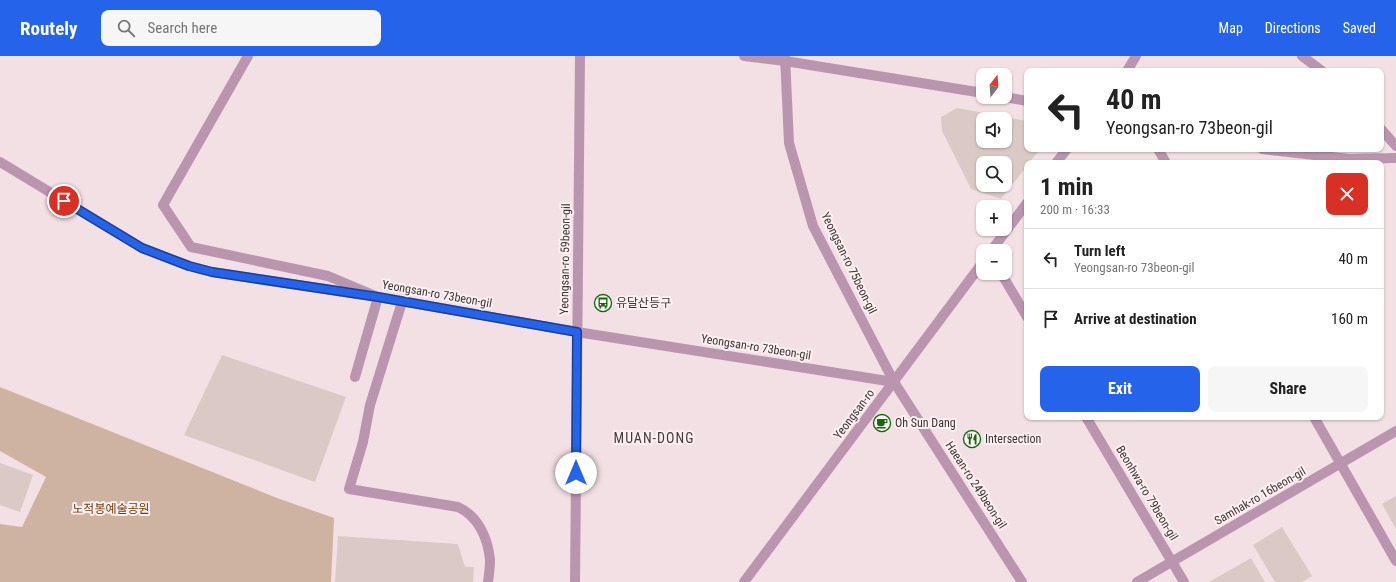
<!DOCTYPE html>
<meta charset="utf-8">
<style>
:root{--surface:#fff;--page:#f6f6f6;--text:#222;--muted:#767676;--line:#e0e0e0;--accent:#2563eb}
body{margin:0;font-family:"Roboto Condensed","Noto Sans KR",sans-serif;background:var(--page);color:var(--text);height:100vh;display:flex;flex-direction:column;font-size:15px;white-space:nowrap}
*{box-sizing:border-box;margin:0}
p{font-size:13px;color:var(--muted)}
.icon{flex:none;width:22px;height:22px;fill:none;stroke:currentColor;stroke-width:2;stroke-linecap:round;stroke-linejoin:round}
.map{position:relative;flex:1;overflow:hidden}
.sheet{position:absolute;left:1024px;top:104px;width:360px;height:260px;display:flex;flex-direction:column;background:var(--surface);border-radius:8px;box-shadow:0 1px 3px #0004}
.sheet>*{flex:none}
.top-card{position:absolute;left:1024px;top:12px;width:360px;height:84px;border-radius:8px;box-shadow:0 1px 3px #0004;background:#fff;color:var(--text);overflow:hidden}
.needle{width:26px;rotate:17deg}
.buttons{position:absolute;left:976px;top:12px;display:grid;gap:8px}
.buttons a{display:grid;place-items:center;width:36px;height:36px;border-radius:8px;background:var(--surface);box-shadow:0 1px 3px #0004;font-size:20px}
.pin{position:absolute;display:grid;place-items:center;width:34px;height:34px;color:#fff;margin:-17px;border:2px solid #fff;border-radius:50%;box-shadow:0 1px 4px #0007}
.me{position:absolute;width:44px;margin:-22px;rotate:0deg;stroke-linejoin:round;filter:drop-shadow(0 0 3px #0008)}
.turn{display:flex;align-items:center;gap:14px;height:84px;padding:0 16px;font-size:18px}
.turn .icon{width:52px;height:52px;stroke-width:2.5}
.turn b{display:block;font-size:28px;line-height:34px}
.round{display:grid;place-items:center;flex:none;width:42px;height:42px;border-radius:8px;background:var(--page)}
.headline{display:flex;align-items:center;justify-content:space-between;height:68px;padding:0 16px}
h1{font-size:24px;font-weight:700;line-height:30px}
.action{display:flex;gap:8px;margin-top:auto;padding:8px 16px}
.action a{flex:1;height:46px;border-radius:8px;background:var(--accent);color:#fff;font-size:16px;font-weight:700;line-height:46px;text-align:center}
.action a+a{background:var(--page);color:var(--text)}
ul{padding:0;list-style:none}
li{display:flex;align-items:center;gap:12px;height:60px;padding:0 16px;border-top:1px solid var(--line)}
li div{flex:1}
li b{display:block;font-size:15px}
li em{font-style:normal}
header{display:flex;align-items:center;gap:24px;box-sizing:border-box;height:56px;padding:0 20px;background:var(--accent);color:#fff}
header strong{font-size:19px}
nav{display:flex;gap:22px;margin-inline-start:auto;font-size:14px}
.search{width:280px;height:36px;background:var(--page);display:flex;align-items:center;gap:10px;box-sizing:border-box;padding:0 14px;border-radius:8px;color:var(--muted);font-size:15px}
.map>svg:first-child{display:block}
.green{fill:#ceb4a0}
.building{fill:#dbc9c5;fill-rule:evenodd}
.lines{fill:none;stroke-linecap:round;stroke-linejoin:round}
.service{stroke:#ba96ae;stroke-width:10}
.pedestrian{stroke:#ba96ae;stroke-width:10}
.minor{stroke:#ba96ae;stroke-width:10}
.tertiary{stroke:#ba96ae;stroke-width:10}
.route-casing{stroke:#184099;stroke-width:10}
.route{stroke:#2563eb;stroke-width:7}
.labels{text-anchor:middle;dominant-baseline:central;stroke-width:4;stroke-linejoin:round;paint-order:stroke}
.street-label{font-size:12px;fill:#3d3637;stroke:#feeff1}
.poi-label{font-size:12px;fill:#3d3637;stroke:#feeff1;text-anchor:start}
.park-label{font-size:12px;fill:#71400b;stroke:#feeff1}
.quarter-label{font-size:14px;letter-spacing:1px;fill:#48393c;stroke:#feeff1}
</style>
<header>
<strong>Routely</strong>
<div class="search"><svg class="icon" aria-label="search" viewBox="0 0 24 24"><circle cx="10" cy="10" r="6"/><path d="M15 15l6 6"/></svg>Search here</div>
<nav><a>Map</a><a>Directions</a><a>Saved</a></nav>
</header>
<div class="map">
<svg width="1396" height="526" viewBox="0 0 1396 526">
<rect width="100%" height="100%" fill="#f3e0e4"/>
<polygon class="green" points="0,331 277,442 334,462 331,526 0,526 0,468 22,471 46,421 0,395"/>
<g class="building">
<path d="M957,52L1027,65V93H1040L1029,107H1027V110L1001,143L971,133L942,75L941,61ZM983,63H1005V85H983ZM983,107H1005V129H983Z"/>
<polygon points="222,299 346,341 315,426 184,379"/>
<polygon points="0,407 33,419 20,456 0,449"/>
<polygon points="1396,440 1396,473 1382,448"/>
<polygon points="1282,471 1312,520 1302,526 1275,526 1253,489"/>
<polygon points="338,480 458,488 465,511 474,511 473,526 335,526"/>
<polygon points="1251,502 1265,526 1209,526"/>
</g>
<g class="lines">
<g class="service">
<polyline points="248,0 163,149 191,191 328,220 378,241 355,321"/>
<path d="M402,246L370,349L363,386L349,433L458,451C478,460 488,482 490,504C490,511 489,519 488,526"/>
</g>
<polyline class="pedestrian" points="785,0 789,87 813,170 894,326"/>
<g class="minor">
<polyline points="744,0 785,5 983,37"/>
<polyline points="1005,41 1027,45"/>
<polyline points="1158,93 1166,107"/>
<polyline points="1262,93 1349,103 1396,102"/>
<polyline points="0,106 142,192 189,210 212,216 378,241 577,276 894,326 1022,526"/>
<polyline points="1001,217 1027,261"/>
<polyline points="1086,361 1184,526"/>
<polyline points="1314,361 1396,505"/>
<polyline points="1137,526 1396,375"/>
</g>
<g class="tertiary">
<polyline points="1302,0 1322,15"/>
<polyline points="1127,15 1136,0"/>
<polyline points="1381,73 1396,90"/>
<polyline points="1056,107 1067,93"/>
<polyline points="991,195 1027,147"/>
<polyline points="575,526 580,0"/>
<polyline points="744,526 983,206"/>
</g>
</g>
<g class="lines">
<g class="route-casing">
<polyline id="route" points="64,145 142,192 189,210 212,216 378,241 577,276 576,417"/>
</g>
<use href="#route" class="route"/>
</g>
<defs>
<g id="bus-ring" transform="scale(0.9)"><circle r="9.5" fill="#feeff1" stroke="#106a12" stroke-width="1.5"/><path d="M-5-6H5V4H4V6H2V4H-2V6H-4V4H-5ZM-3.5-4V0h7V-4ZM-3.5 1.2v1.5H-2V1.2ZM2 1.2v1.5H3.5V1.2Z" fill="#106a12"/></g>
<g id="cafe-ring" transform="scale(0.9)"><circle r="9.5" fill="#feeff1" stroke="#106a12" stroke-width="1.5"/><path d="M-5.5-4.5H6V0H3Q3 3.5 0 3.5H-2.5Q-5.5 3.5-5.5 0ZM3-3.2v2h1.7v-2ZM-6 4.5H4V6H-6Z" fill="#106a12"/></g>
<g id="restaurant-ring" transform="scale(0.9)"><circle r="9.5" fill="#feeff1" stroke="#106a12" stroke-width="1.5"/><path d="M-5-6h1v4h1v-4h1v4h1v-4h1v5L-1.5 .5V6h-2V.5L-5-1ZM5-6V6H3V1.5H1.5Q1.5-4 5-6Z" fill="#106a12"/></g>
</defs>
<g fill-rule="evenodd">
<use href="#bus-ring" x="603" y="247"/>
<use href="#cafe-ring" x="882" y="367"/>
<use href="#restaurant-ring" x="972" y="383"/>
</g>
<g class="labels">
<g class="street-label">
<text transform="translate(565 203) rotate(-89)">Yeongsan-ro 59beon-gil</text>
<text transform="translate(849 207) rotate(64)">Yeongsan-ro 75beon-gil</text>
<text transform="translate(437 238) rotate(10)">Yeongsan-ro 73beon-gil</text>
<text transform="translate(756 291) rotate(9)">Yeongsan-ro 73beon-gil</text>
<text transform="translate(854 358) rotate(-53)">Yeongsan-ro</text>
<text transform="translate(976 429) rotate(57)">Haean-ro 249beon-gil</text>
<text transform="translate(1147 437) rotate(59)">Beonhwa-ro 79beon-gil</text>
<text transform="translate(1260 440) rotate(-30)">Samhak-ro 16beon-gil</text>
</g>
<g class="poi-label">
<text x="616" y="247">유달산등구</text>
<text x="895" y="367">Oh Sun Dang</text>
<text x="985" y="383">Intersection</text>
</g>
<g class="park-label">
<text x="111" y="453">노적봉예술공원</text>
</g>
<g class="quarter-label">
<text x="654" y="382">MUAN-DONG</text>
</g>
</g>
</svg>
<div class="buttons">
<a><svg class="needle" viewBox="-14 -14 28 28"><path d="M0-13l5 13h-10z" fill="#e53935"/><path d="M0 13l5-13h-10z" fill="#767676"/></svg></a>
<a><svg class="icon" aria-label="sound" viewBox="0 0 24 24"><path d="M4 9h4l5-4v14l-5-4H4zM17 9q2 3 0 6"/></svg></a>
<a><svg class="icon" aria-label="search" viewBox="0 0 24 24"><circle cx="10" cy="10" r="6"/><path d="M15 15l6 6"/></svg></a>
<a>+</a>
<a>−</a>
</div>
<div class="pin" style="left:64px;top:145px;background:#d93025"><svg class="icon" aria-label="arrive" viewBox="0 0 24 24"><path d="M6 21V4h12l-3 4 3 4H6"/></svg></div>
<svg class="me" style="left:576px;top:417px" viewBox="-20 -20 40 40"><circle r="19" fill="#fff"/><path d="M0-13L10 11 0 6-10 11z" fill="#2563eb"/></svg>
<div class="top-card">
<div class="turn"><svg class="icon" aria-label="left" viewBox="0 0 24 24"><path d="M17 20v-9H6M10 6l-5 5 5 5"/></svg><div><b>40 m</b>Yeongsan-ro 73beon-gil</div></div>
</div>
<section class="sheet">
<div class="headline"><div><h1>1 min</h1><p>200 m · 16:33</p></div><a class="round" style="background:#d93025;color:#fff"><svg class="icon" aria-label="close" viewBox="0 0 24 24"><path d="M6 6l12 12M18 6L6 18"/></svg></a></div>
<ul>
<li><svg class="icon" aria-label="left" viewBox="0 0 24 24"><path d="M17 20v-9H6M10 6l-5 5 5 5"/></svg><div><b>Turn left</b><p>Yeongsan-ro 73beon-gil</p></div><em>40 m</em></li>
<li><svg class="icon" aria-label="arrive" viewBox="0 0 24 24"><path d="M6 21V4h12l-3 4 3 4H6"/></svg><div><b>Arrive at destination</b></div><em>160 m</em></li>
</ul>
<div class="action"><a>Exit</a><a>Share</a></div>
</section>
</div>
